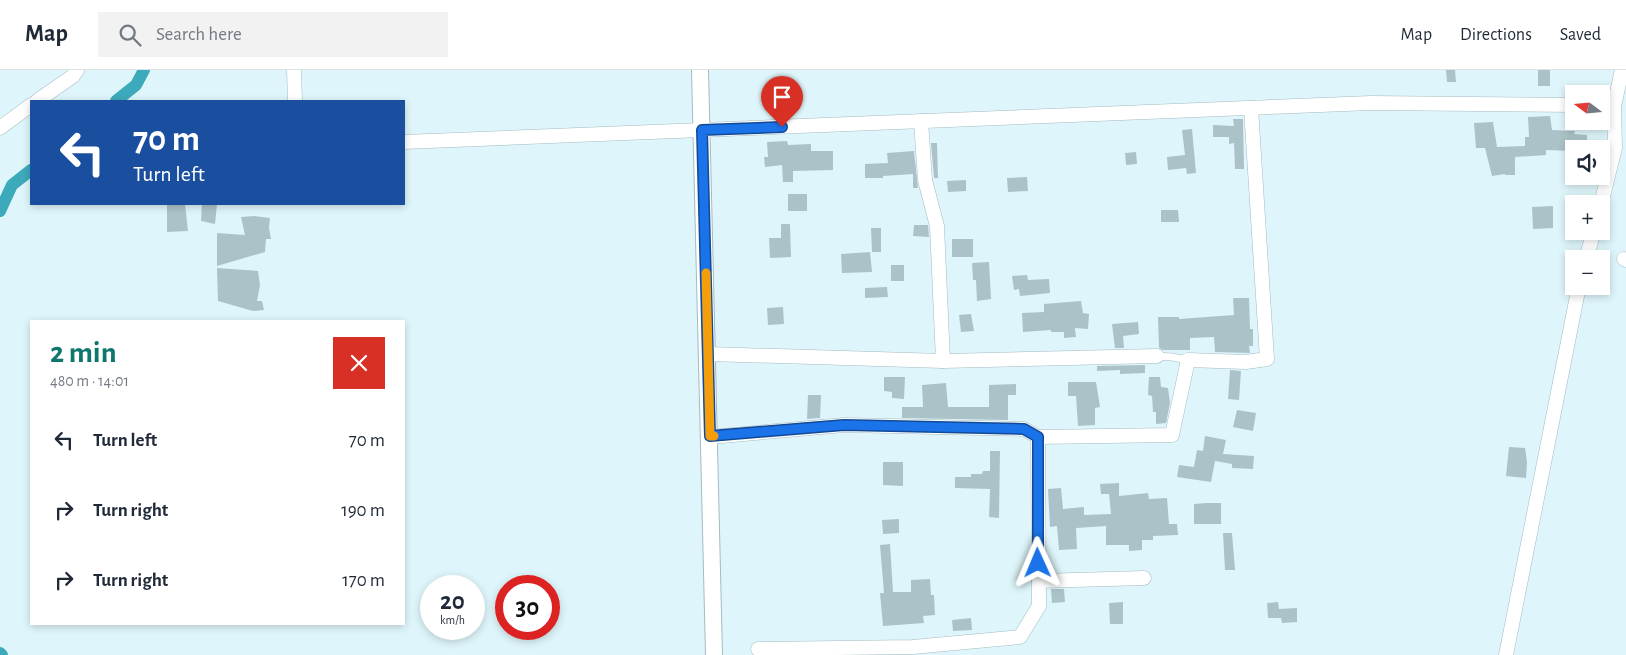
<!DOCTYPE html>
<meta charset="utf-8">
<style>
:root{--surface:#fff;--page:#f2f2f3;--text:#1f2937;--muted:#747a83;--line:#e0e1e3;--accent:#0f766e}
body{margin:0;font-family:"Alegreya Sans",sans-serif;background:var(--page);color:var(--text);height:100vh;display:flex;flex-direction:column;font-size:19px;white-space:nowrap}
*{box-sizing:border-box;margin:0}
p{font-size:16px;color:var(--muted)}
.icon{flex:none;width:28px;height:28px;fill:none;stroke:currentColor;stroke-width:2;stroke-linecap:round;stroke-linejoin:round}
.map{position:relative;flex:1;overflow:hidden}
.drawer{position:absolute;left:30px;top:250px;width:375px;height:305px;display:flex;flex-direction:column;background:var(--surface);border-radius:0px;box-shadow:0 2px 8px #0003}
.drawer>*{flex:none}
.guide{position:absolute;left:30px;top:30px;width:375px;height:105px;border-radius:0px;box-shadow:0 2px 8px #0003;background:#1a4fa0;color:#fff;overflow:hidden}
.needle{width:32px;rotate:286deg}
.buttons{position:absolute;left:1565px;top:15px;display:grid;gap:10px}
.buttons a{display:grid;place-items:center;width:45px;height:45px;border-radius:0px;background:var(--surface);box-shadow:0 2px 8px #0003;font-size:25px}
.speed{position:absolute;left:420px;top:505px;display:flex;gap:10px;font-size:25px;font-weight:700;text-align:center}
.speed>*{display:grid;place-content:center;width:65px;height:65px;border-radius:50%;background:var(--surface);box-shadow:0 2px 8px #0003;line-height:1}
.speed small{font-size:12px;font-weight:400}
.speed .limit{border:8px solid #d22;background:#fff;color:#111}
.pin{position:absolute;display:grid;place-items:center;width:42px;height:42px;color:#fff;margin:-51px -21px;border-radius:50% 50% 50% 0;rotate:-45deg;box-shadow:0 0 5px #0007}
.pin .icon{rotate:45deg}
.me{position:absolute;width:55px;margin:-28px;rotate:359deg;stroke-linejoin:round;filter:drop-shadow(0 0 4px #0008)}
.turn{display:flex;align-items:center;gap:18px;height:105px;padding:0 20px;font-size:22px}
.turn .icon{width:65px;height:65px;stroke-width:2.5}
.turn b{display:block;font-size:35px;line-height:42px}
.round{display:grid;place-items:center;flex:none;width:52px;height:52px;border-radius:0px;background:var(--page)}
.summary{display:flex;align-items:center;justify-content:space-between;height:85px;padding:0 20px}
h1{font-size:30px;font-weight:700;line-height:38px;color:var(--accent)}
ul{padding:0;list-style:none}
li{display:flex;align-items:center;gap:15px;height:70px;padding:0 20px}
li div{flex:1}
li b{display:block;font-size:19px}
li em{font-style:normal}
header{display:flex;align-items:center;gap:30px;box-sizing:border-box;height:70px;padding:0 25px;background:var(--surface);border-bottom:1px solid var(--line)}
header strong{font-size:24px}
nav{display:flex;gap:28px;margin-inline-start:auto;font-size:18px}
.search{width:350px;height:45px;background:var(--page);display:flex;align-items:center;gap:12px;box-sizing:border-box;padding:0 18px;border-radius:0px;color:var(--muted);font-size:19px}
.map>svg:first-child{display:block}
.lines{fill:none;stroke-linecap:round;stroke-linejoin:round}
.canal{stroke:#3daabc;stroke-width:12}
.building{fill:#abc3c8}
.service-casing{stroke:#a4bbc0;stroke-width:8}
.minor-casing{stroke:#a4bbc0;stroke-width:15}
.tertiary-casing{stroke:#a4bbc0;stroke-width:18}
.service{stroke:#fff;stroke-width:7}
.minor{stroke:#fff;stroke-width:14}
.tertiary{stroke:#fff;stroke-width:16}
.route-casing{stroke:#114b97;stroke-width:12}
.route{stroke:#1a73e8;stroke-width:9}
.slow{stroke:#f59e0b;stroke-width:9}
</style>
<header>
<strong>Map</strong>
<div class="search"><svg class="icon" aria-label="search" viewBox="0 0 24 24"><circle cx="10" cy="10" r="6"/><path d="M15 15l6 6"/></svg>Search here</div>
<nav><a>Map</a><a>Directions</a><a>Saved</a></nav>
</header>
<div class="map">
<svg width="1626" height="585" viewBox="0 0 1626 585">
<rect width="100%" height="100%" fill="#def6fb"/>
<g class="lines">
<g class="canal">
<polyline points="116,31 136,15 144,0"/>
<polyline points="0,141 12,115 31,100"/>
<polyline points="0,583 2,585"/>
</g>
</g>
<g class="building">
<polygon points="1446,0 1455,0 1456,12 1447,12"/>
<rect x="1538" y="0" width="12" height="16"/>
<polygon points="1550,46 1552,60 1575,61 1574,64 1587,65 1587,79 1574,79 1574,81 1546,80 1546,85 1515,87 1515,105 1505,105 1505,104 1492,106 1485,78 1476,78 1474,53 1493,52 1497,77 1525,76 1525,67 1529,67 1528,47"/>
<polygon points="1233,49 1243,49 1244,99 1235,99 1234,73 1229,74 1229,67 1213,67 1213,55 1234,56"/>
<polygon points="1192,59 1196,103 1187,104 1186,98 1168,100 1167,87 1185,85 1182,60"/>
<polygon points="787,71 788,75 811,74 811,81 833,81 833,100 793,101 793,112 783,112 782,95 765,97 764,87 768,87 767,72"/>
<polygon points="931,73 937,73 938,108 934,108"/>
<polygon points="914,81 918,118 913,118 913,104 883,106 883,108 865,108 865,94 888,93 887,83"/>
<polygon points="1136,82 1137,94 1126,95 1125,83"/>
<polygon points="1027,107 1028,121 1008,122 1007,108"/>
<polygon points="966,110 966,121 948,122 947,111"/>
<rect x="788" y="124" width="19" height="17"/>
<polygon points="167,134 185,134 188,161 167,162"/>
<polygon points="202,134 217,134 215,154 201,151"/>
<polygon points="1553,136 1553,158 1533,159 1532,137"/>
<polygon points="1161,140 1178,140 1179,152 1161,152"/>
<polygon points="254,146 270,148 269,158 271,169 266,169 265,182 217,196 217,163 245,165 241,147"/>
<polygon points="781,154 790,154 791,187 770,188 769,168 781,168"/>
<polygon points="914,155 928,155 929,167 913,166"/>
<polygon points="871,158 881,158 881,182 872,182"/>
<rect x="952" y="169" width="21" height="18"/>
<polygon points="870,182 872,202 842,203 841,184"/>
<polygon points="989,192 991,229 977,231 976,210 973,210 972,193"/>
<rect x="891" y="195" width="13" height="16"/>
<polygon points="217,198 258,201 260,215 257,231 262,231 264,240 253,241 218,231"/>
<polygon points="1027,205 1028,210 1049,209 1050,223 1020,226 1019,219 1014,220 1012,206"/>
<polygon points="887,217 888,227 865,228 865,218"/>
<polygon points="1233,228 1249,228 1250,259 1253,259 1253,276 1249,276 1250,283 1215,282 1214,267 1190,268 1190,280 1163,280 1159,278 1158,247 1179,247 1179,249 1234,245"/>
<polygon points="1081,231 1083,243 1089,244 1088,259 1075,258 1076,267 1064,268 1064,262 1051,262 1051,260 1023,262 1022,243 1044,242 1044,234"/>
<polygon points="783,237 784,254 768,255 767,238"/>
<polygon points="971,244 974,261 961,262 959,245"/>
<polygon points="1138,252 1139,264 1123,266 1124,278 1115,278 1112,254"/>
<polygon points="1145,295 1145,303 1120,304 1120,300 1097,301 1097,296"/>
<polygon points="1230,300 1241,301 1239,330 1228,329"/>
<polygon points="884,307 905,307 904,329 892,328 892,322 884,321"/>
<polygon points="1149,307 1160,307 1161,317 1168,318 1170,333 1166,353 1156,354 1156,342 1153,342 1152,326 1148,325"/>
<polygon points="1068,312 1096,312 1100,337 1095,338 1095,355 1078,356 1076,326 1068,326"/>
<polygon points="946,313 948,337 989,337 989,315 1016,314 1016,325 1008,325 1008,350 902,348 902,337 923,337 922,315"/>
<polygon points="808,325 821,325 820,348 807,349"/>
<polygon points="1237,340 1256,343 1253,361 1233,357"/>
<polygon points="1205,366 1226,370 1223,384 1254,386 1253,399 1232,398 1232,394 1215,391 1211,412 1177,407 1179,395 1194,397 1197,380 1203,381"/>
<polygon points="1509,377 1525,378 1527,392 1526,408 1506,406"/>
<polygon points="990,381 1000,381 999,448 989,447 990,419 955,418 955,407 971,407 971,404 982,404 983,401 990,401"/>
<polygon points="883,392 903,392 903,416 883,415"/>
<polygon points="1119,413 1119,426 1148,423 1149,429 1167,428 1169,454 1177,454 1178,465 1153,466 1153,470 1142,470 1142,480 1129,481 1129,475 1106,475 1106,456 1076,458 1077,479 1059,480 1057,456 1050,457 1048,419 1061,418 1063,439 1084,437 1084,445 1111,444 1109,424 1101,424 1100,414"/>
<polygon points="1207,433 1221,433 1221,454 1194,454 1194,434"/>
<polygon points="899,449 899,463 883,464 882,450"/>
<polygon points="1223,463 1232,463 1235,500 1225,500"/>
<polygon points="890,474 893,522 911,522 911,510 930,509 931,525 934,525 935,545 923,546 924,553 883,556 880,523 884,523 880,475"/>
<polygon points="1051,519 1064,519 1065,532 1052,533"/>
<polygon points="1123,532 1123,554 1110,554 1109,533"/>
<polygon points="1278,532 1279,539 1297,538 1297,552 1282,553 1281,548 1268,548 1267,533"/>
<polygon points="971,548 972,560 953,561 952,550"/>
</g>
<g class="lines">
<g class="service-casing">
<polyline id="service" points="1157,286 1172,287 1188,290"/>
</g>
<g class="minor-casing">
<g id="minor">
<polyline points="294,0 295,31"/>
<polyline points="37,31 73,6 77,0"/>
<polyline points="1601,36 1614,36"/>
<polyline points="921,51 925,110 937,156 943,291"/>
<polyline points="0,58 31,35"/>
<polyline points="404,72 1371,33 1574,35"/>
<polyline points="1601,134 1615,78 1614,36 1622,0"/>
<polyline points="1586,189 1594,161"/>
<polyline points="1624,189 1626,190"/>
<polyline points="708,284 943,291 1157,286"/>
<polyline points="710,367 844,355 1024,359 1038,367 1172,365 1188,290 1246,292 1267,289 1251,38"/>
<polyline points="1039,511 1144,508"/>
<polyline points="758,579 913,577 1020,567 1039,536 1038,367"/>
<polyline points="1506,585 1579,216"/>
</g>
</g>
<g class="tertiary-casing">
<polyline id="tertiary" points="700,0 714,585"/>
</g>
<use href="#service" class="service"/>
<use href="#minor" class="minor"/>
<use href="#tertiary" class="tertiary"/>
</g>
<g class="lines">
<g class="route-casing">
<polyline id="route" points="782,57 702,60 710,366 844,355 1024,359 1038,367 1038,493"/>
</g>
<use href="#route" class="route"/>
<polyline class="slow" points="706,203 710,366 714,366"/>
</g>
</svg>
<div class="buttons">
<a><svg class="needle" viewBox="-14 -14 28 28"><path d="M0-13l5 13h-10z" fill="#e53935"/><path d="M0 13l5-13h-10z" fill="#747a83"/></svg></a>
<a><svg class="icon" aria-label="sound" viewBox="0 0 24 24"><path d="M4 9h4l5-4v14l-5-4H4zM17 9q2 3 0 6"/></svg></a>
<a>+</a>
<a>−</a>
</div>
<div class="speed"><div>20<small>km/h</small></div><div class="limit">30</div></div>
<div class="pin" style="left:782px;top:57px;background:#d93025"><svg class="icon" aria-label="arrive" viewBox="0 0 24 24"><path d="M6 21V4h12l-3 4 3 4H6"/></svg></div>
<svg class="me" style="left:1038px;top:493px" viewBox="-20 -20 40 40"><path d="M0-17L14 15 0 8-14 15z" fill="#1a73e8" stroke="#fff" stroke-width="4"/></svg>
<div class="guide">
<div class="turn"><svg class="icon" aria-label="left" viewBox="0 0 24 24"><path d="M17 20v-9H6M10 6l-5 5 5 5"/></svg><div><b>70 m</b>Turn left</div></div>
</div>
<section class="drawer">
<div class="summary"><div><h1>2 min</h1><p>480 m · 14:01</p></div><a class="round" style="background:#d93025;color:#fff"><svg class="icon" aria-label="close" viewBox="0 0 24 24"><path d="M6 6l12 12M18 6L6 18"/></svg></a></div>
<ul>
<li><svg class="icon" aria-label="left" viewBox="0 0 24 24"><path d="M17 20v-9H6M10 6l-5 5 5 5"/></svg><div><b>Turn left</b></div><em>70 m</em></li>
<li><svg class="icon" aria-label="right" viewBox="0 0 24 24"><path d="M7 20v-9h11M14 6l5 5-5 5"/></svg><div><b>Turn right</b></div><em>190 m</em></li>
<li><svg class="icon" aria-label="right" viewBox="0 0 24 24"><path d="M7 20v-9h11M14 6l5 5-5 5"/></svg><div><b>Turn right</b></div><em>170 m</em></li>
</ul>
</section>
</div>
